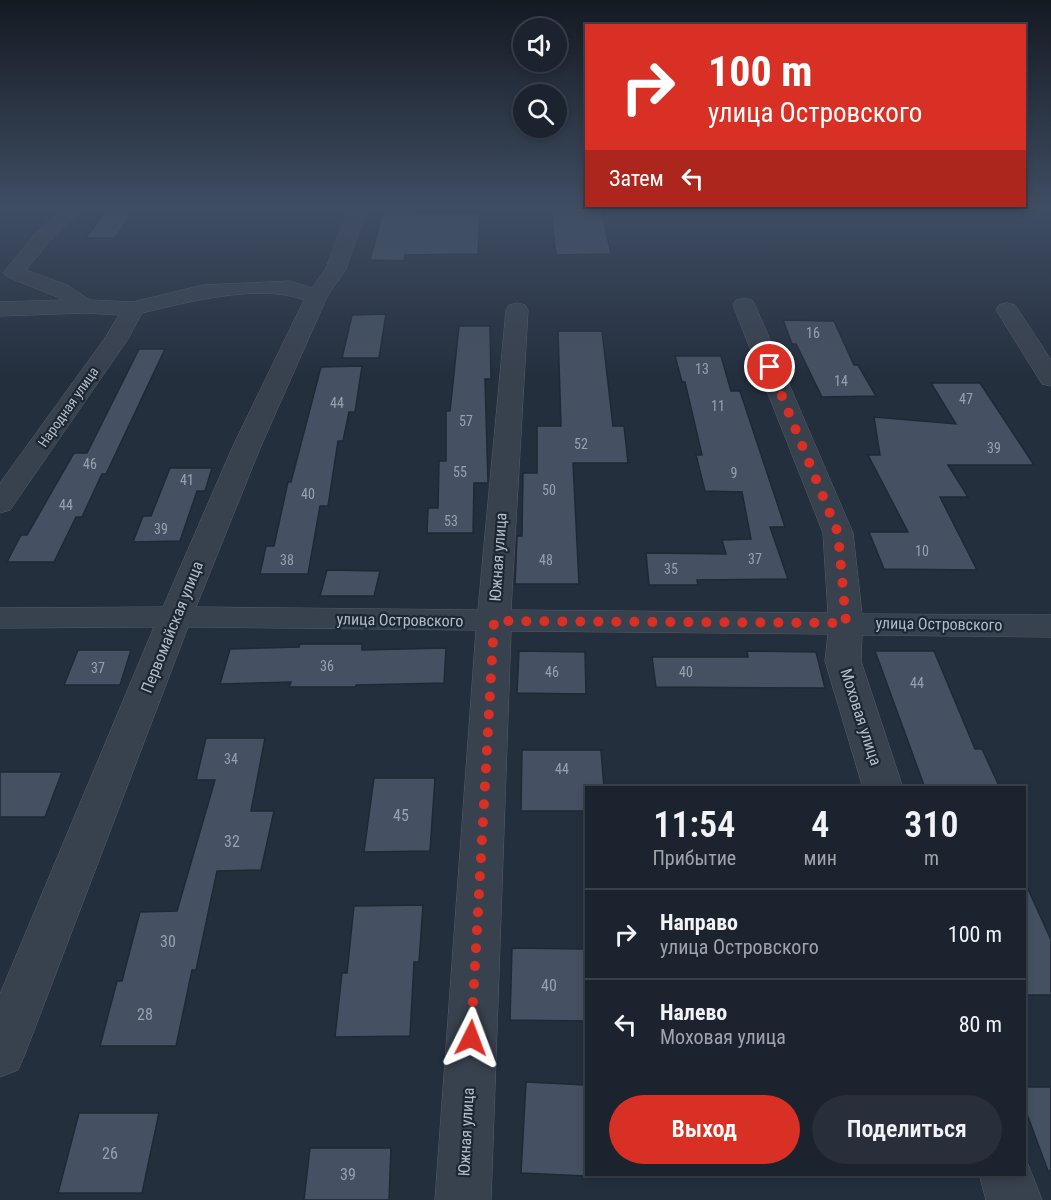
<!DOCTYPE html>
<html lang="ru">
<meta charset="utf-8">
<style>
:root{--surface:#1b232e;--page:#282f3a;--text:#f1f3f6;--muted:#a0a4aa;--line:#39404a;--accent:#d93025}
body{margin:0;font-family:"Roboto Condensed",sans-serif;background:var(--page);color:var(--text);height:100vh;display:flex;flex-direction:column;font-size:22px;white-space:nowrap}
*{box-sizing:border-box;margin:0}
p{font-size:20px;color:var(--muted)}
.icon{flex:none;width:33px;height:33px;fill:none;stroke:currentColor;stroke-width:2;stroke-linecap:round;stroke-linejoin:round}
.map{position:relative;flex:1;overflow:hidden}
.drawer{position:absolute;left:585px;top:786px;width:441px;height:390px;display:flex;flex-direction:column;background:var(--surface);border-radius:0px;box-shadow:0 3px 9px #0003,0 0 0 2px var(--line)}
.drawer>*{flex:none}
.guide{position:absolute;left:585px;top:24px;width:441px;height:183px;border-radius:0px;box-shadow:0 3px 9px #0003,0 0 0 2px var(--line);background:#d93025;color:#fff;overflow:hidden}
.controls{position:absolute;left:513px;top:18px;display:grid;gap:12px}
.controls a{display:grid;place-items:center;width:54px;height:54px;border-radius:50%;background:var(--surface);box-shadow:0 3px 9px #0003,0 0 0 2px var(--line);font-size:30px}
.pin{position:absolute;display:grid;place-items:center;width:51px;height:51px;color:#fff;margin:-26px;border:3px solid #fff;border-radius:50%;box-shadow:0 2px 6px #0007}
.me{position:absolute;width:66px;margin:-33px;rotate:3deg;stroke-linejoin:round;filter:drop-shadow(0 0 4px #0008)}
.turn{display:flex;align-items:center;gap:21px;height:126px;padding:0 24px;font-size:27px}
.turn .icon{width:78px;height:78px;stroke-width:2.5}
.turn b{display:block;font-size:42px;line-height:51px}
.then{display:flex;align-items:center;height:57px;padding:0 24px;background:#0003;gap:12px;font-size:22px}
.eta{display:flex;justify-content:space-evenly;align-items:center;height:102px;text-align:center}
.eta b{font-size:36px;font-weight:600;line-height:42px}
.button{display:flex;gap:12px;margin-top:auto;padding:12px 24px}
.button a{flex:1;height:69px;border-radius:36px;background:var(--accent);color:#fff;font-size:24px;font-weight:600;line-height:69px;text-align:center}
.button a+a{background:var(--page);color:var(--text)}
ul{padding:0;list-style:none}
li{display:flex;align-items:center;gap:18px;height:90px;padding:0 24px;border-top:2px solid var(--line)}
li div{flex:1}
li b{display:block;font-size:22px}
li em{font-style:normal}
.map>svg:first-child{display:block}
.building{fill:#455162;stroke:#1f2835;stroke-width:1.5}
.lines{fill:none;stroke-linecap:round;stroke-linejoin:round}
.minor-casing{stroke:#565f6c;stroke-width:1}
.minor{fill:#38414e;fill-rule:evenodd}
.route{stroke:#d93025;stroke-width:10;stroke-dasharray:0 18}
.labels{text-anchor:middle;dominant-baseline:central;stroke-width:4.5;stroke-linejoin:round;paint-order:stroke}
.number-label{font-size:14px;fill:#98a1af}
.far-street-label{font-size:14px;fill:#b4bcc9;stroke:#1d2633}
.street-label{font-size:16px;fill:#b4bcc9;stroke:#1d2633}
.near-number-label{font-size:16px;fill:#98a1af}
</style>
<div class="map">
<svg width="1051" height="1200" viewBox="0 0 1051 1200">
<rect width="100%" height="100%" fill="#242f3e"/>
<g class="building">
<polygon points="108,208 136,208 115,238 86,238"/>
<polygon points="384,208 414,208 413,214 480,213 478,254 405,255 404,261 370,260"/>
<polygon points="551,208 601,208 611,254 556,255"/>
<polygon points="386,314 379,358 342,358 352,315"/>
<polygon points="783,320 834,321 854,365 858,365 876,396 822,397 796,344 792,344"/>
<polygon points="459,326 490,326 491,379 485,379 488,483 474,483 473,533 427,533 428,508 438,508 439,461 446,461 446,411 450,411"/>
<polygon points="558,331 602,331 613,426 624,426 628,463 573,463 579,584 515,584 517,536 522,536 523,473 537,473 537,426 561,426"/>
<polygon points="139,349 165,349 106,474 102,474 82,517 76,517 54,562 7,562 21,535 27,535 74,453 87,453"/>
<polygon points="675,356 721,356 731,391 740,391 785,527 770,527 788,579 697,580 698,585 649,585 646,553 726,554 722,540 751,539 742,492 705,491 696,455 702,455 685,382 682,382"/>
<polygon points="362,366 355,412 349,412 343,441 338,441 328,506 320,506 308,574 260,574 266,546 274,546 288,482 291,482 321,367"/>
<polygon points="931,383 980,383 1034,465 948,465 968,497 940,497 977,570 884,569 869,532 908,532 868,455 880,455 874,417 956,424"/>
<polygon points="170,468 212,468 205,491 197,491 180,541 133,542 143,516 151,516"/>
<polygon points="327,570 380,571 374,596 320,596"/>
<polygon points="300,644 362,644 362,650 446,648 444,683 356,685 355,687 289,687 291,682 220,684 230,649 299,647"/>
<polygon points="78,650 131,650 120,685 64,685"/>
<polygon points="519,651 585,652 586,694 517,693"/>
<polygon points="747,651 816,652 825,688 656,687 652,657 748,657"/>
<polygon points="875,651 934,651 975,749 982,749 1000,788 925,788"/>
<polygon points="206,738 265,738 251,811 274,811 261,870 217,871 196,970 192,970 176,1046 100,1046 117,981 122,981 140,912 177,911 215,780 196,780"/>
<polygon points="522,750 601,750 604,788 586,788 586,811 521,811"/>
<polygon points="0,772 62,772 45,817 0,817"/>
<polygon points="374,778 435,778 430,851 364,852"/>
<polygon points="1024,880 1051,940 1051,995 1024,995"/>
<polygon points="423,905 419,962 414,962 410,1036 335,1037 342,973 347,973 354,906"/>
<polygon points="512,948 586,949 586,1021 510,1020"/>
<polygon points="526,1082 586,1085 586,1176 521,1173"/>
<polygon points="1024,1087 1051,1087 1051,1170 1048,1171 1024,1106"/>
<polygon points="79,1113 159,1113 142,1193 58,1193"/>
<polygon points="310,1148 391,1148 389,1200 304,1200"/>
</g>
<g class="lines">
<g class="minor-casing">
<g id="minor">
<path d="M65,208H84L49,242L26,270L67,285L90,300L133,302L203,285L289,281L312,288L326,268L349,208H367L346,269L327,297L261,446L196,607L478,610L506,310L509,305L517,303L525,305L528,310L511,610L828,613L823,533L733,305L736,300L744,298L752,300L755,305L853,533L862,614L1051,615V637L862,635L861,661L903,788H863L825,661L828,634L511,631L491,1200H435L476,630L188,627L25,1054L18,1070L0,1077V994L154,627L0,628V608L163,607L233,446L304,300C260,283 187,302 142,313L128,339L10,510L0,513V483L105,338L119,315L84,313L0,316V302L63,300C51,293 7,279 3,273L35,234Z"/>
<polygon points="1007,303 1015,305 1051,360 1051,386 1042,384 996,310 999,305"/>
<polygon points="1024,1154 1042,1200 986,1200 979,1174 1024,1174"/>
</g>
</g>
<use href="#minor" class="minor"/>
</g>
<linearGradient id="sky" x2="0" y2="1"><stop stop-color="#141a22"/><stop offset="0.55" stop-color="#3f4d63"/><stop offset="1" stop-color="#3f4d63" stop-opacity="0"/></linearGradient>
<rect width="1051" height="376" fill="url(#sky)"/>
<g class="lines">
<polyline class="route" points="471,1038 494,621 846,623 838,533 770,367"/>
</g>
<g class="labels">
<g class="number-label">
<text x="813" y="333">16</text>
<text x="702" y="369">13</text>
<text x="841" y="381">14</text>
<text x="966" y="399">47</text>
<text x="337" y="403">44</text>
<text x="718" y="406">11</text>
<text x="466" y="421">57</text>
<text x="581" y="444">52</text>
<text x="994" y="448">39</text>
<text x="90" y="464">46</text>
<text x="460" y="472">55</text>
<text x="734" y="473">9</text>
<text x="187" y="480">41</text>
<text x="549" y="490">50</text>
<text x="308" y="494">40</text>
<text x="66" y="505">44</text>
<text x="451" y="521">53</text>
<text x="161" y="529">39</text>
<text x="922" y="551">10</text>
<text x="755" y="559">37</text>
<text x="287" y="560">38</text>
<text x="546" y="560">48</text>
<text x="671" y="569">35</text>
<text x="327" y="666">36</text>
<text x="98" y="668">37</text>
<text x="552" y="672">46</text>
<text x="686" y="672">40</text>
<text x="917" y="683">44</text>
<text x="231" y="759">34</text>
<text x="562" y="769">44</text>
</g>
<g class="far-street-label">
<text transform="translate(68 407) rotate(-55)">Народная улица</text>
</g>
<g class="street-label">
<text transform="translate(498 557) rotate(-86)">Южная улица</text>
<text transform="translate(400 620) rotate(1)">улица Островского</text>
<text transform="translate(939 624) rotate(1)">улица Островского</text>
<text transform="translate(172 627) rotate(-68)">Первомайская улица</text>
<text transform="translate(861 717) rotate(72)">Моховая улица</text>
<text transform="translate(466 1132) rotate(-87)">Южная улица</text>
</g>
<g class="near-number-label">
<text x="401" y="815">45</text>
<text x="232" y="841">32</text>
<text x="168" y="941">30</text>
<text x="549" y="985">40</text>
<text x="145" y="1014">28</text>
<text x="110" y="1153">26</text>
<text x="348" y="1174">39</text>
</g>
</g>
</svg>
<div class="controls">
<a><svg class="icon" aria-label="sound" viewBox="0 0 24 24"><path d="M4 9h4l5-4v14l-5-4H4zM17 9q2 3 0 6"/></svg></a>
<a><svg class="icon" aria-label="search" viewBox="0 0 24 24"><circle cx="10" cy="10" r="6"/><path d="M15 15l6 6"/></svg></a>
</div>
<div class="pin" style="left:770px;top:367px;background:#d93025"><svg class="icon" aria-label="arrive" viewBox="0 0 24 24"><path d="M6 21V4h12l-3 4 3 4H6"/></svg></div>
<svg class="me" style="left:471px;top:1038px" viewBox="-20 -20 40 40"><path d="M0-17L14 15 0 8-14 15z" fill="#d93025" stroke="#fff" stroke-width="4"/></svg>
<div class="guide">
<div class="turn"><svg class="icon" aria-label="right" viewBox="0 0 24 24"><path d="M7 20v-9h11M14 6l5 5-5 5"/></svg><div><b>100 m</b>улица Островского</div></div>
<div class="then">Затем<svg class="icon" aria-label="left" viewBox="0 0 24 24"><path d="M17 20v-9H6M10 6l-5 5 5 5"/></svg></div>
</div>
<section class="drawer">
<div class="eta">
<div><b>11:54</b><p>Прибытие</p></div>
<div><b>4</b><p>мин</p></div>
<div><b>310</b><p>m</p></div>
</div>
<ul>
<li><svg class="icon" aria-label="right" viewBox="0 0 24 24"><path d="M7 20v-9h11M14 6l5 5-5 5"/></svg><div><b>Направо</b><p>улица Островского</p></div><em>100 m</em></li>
<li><svg class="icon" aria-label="left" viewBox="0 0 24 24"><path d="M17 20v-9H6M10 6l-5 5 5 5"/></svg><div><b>Налево</b><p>Моховая улица</p></div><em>80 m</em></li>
</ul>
<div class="button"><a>Выход</a><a>Поделиться</a></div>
</section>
</div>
